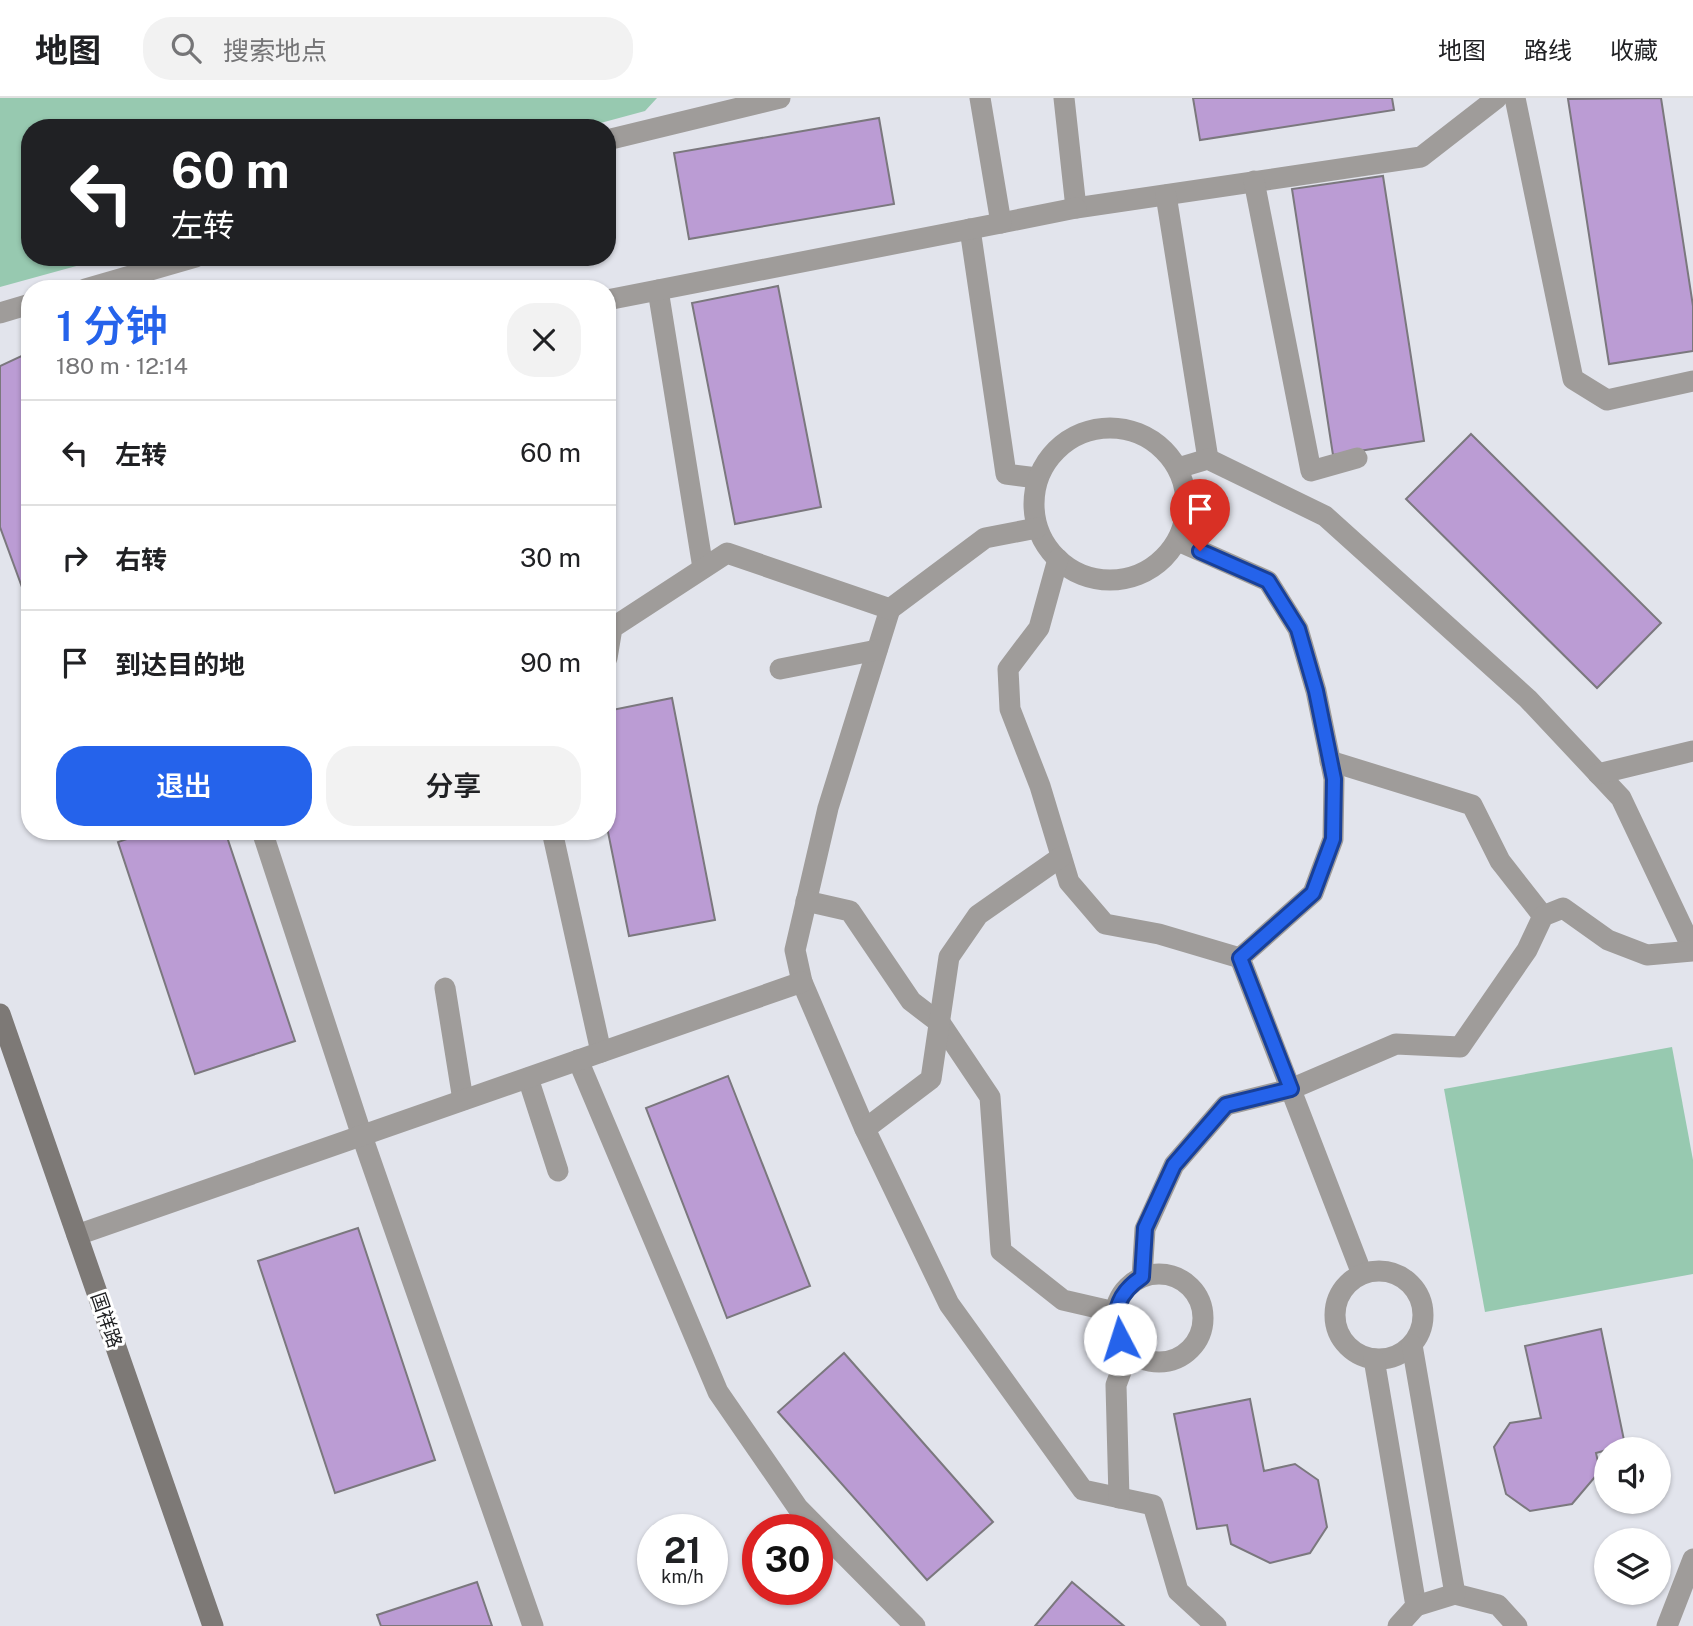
<!DOCTYPE html>
<html lang="zh">
<meta charset="utf-8">
<style>
:root{--surface:#fff;--page:#f2f2f2;--text:#202124;--muted:#757577;--line:#e0e0e0;--accent:#2563eb}
body{margin:0;font-family:"Public Sans","Noto Sans SC",sans-serif;background:var(--page);color:var(--text);height:100vh;display:flex;flex-direction:column;font-size:26px;white-space:nowrap}
*{box-sizing:border-box;margin:0}
p{font-size:23px;color:var(--muted)}
.icon{flex:none;width:38px;height:38px;fill:none;stroke:currentColor;stroke-width:2;stroke-linecap:round;stroke-linejoin:round}
.map{position:relative;flex:1;overflow:hidden}
.details{position:absolute;left:21px;top:182px;width:595px;height:560px;display:flex;flex-direction:column;background:var(--surface);border-radius:28px;box-shadow:0 2px 5px #0004}
.details>*{flex:none}
.hud{position:absolute;left:21px;top:21px;width:595px;height:147px;border-radius:28px;box-shadow:0 2px 5px #0004;background:#202124;color:#fff;overflow:hidden}
.tools{position:absolute;left:1594px;top:1339px;display:grid;gap:14px}
.tools a{display:grid;place-items:center;width:77px;height:77px;border-radius:50%;background:var(--surface);box-shadow:0 2px 5px #0004;font-size:35px}
.speed{position:absolute;left:637px;top:1416px;display:flex;gap:14px;font-size:35px;font-weight:700;text-align:center}
.speed>*{display:grid;place-content:center;width:91px;height:91px;border-radius:50%;background:var(--surface);box-shadow:0 2px 5px #0004;line-height:1}
.speed small{font-size:18px;font-weight:400}
.speed .limit{border:10px solid #d22;background:#fff;color:#111}
.pin{position:absolute;display:grid;place-items:center;width:60px;height:60px;color:#fff;margin:-72px -30px;border-radius:50% 50% 50% 0;rotate:-45deg;box-shadow:0 0 7px #0007}
.pin .icon{rotate:45deg}
.me{position:absolute;width:77px;margin:-38px;rotate:355deg;stroke-linejoin:round;filter:drop-shadow(0 0 5px #0008)}
.turn{display:flex;align-items:center;gap:24px;height:147px;padding:0 35px;font-size:32px}
.turn .icon{width:91px;height:91px;stroke-width:2.5}
.turn b{display:block;font-size:49px;line-height:60px}
.round{display:grid;place-items:center;flex:none;width:74px;height:74px;border-radius:28px;background:var(--page)}
.summary{display:flex;align-items:center;justify-content:space-between;height:119px;padding:0 35px}
h1{font-size:42px;font-weight:600;line-height:52px;color:var(--accent)}
.cta{display:flex;gap:14px;margin-top:auto;padding:14px 35px}
.cta a{flex:1;height:80px;border-radius:28px;background:var(--accent);color:#fff;font-size:28px;font-weight:600;line-height:80px;text-align:center}
.cta a+a{background:var(--page);color:var(--text)}
ul{padding:0;list-style:none}
li{display:flex;align-items:center;gap:21px;height:105px;padding:0 35px;border-top:2px solid var(--line)}
li div{flex:1}
li b{display:block;font-size:26px}
li em{font-style:normal}
header{display:flex;align-items:center;gap:42px;box-sizing:border-box;height:98px;padding:0 35px;background:var(--surface);border-bottom:2px solid var(--line)}
header strong{font-size:33px}
nav{display:flex;gap:38px;margin-inline-start:auto;font-size:24px}
.search{width:490px;height:63px;background:var(--page);display:flex;align-items:center;gap:18px;box-sizing:border-box;padding:0 24px;border-radius:28px;color:var(--muted);font-size:26px}
.map>svg:first-child{display:block}
.green{fill:#97c9b0}
.building{fill:#bb9cd4;stroke:#7b787e;stroke-width:2}
.lines{fill:none;stroke-linecap:round;stroke-linejoin:round}
.street{stroke:#9f9c9a;stroke-width:21}
.secondary{stroke:#7d7976;stroke-width:21}
.route-casing{stroke:#184099;stroke-width:18}
.route{stroke:#2563eb;stroke-width:12}
.labels{text-anchor:middle;dominant-baseline:central;stroke-width:6;stroke-linejoin:round;paint-order:stroke}
.street-label{font-size:19px;fill:#1f2022;stroke:#fff}
</style>
<header>
<strong>地图</strong>
<div class="search"><svg class="icon" aria-label="search" viewBox="0 0 24 24"><circle cx="10" cy="10" r="6"/><path d="M15 15l6 6"/></svg>搜索地点</div>
<nav><a>地图</a><a>路线</a><a>收藏</a></nav>
</header>
<div class="map">
<svg width="1693" height="1528" viewBox="0 0 1693 1528">
<rect width="100%" height="100%" fill="#e2e4ec"/>
<g class="green">
<polygon points="0,0 657,0 645,13 582,30 30,30 30,159 109,159 0,189"/>
<polygon points="1672,949 1693,1062 1693,1176 1485,1214 1444,991"/>
</g>
<g class="building">
<polygon points="1193,0 1392,0 1394,12 1200,42"/>
<polygon points="1661,0 1693,208 1693,253 1609,266 1568,1"/>
<polygon points="879,20 894,106 689,141 674,55"/>
<polygon points="1383,78 1424,343 1333,357 1292,91"/>
<polygon points="778,188 821,409 735,426 692,205"/>
<polygon points="30,254 30,511 0,429 0,268"/>
<polygon points="1471,336 1661,525 1597,590 1406,401"/>
<polygon points="672,600 715,822 629,838 607,729 607,613"/>
<polygon points="150,733 225,733 295,943 195,976 118,744"/>
<polygon points="728,978 810,1188 727,1220 646,1010"/>
<polygon points="358,1130 435,1362 335,1395 258,1163"/>
<polygon points="1601,1231 1625,1347 1596,1355 1600,1373 1572,1406 1530,1413 1506,1396 1494,1349 1510,1325 1541,1320 1525,1248"/>
<polygon points="844,1255 993,1424 927,1482 778,1314"/>
<polygon points="1250,1301 1264,1373 1295,1366 1318,1382 1327,1429 1310,1455 1270,1465 1231,1446 1227,1427 1197,1431 1174,1316"/>
<polygon points="477,1484 492,1528 381,1528 377,1517"/>
<polygon points="1072,1484 1124,1528 1035,1528"/>
</g>
<g class="lines">
<g class="street">
<polyline points="1064,0 1076,110 1421,59 1497,0"/>
<polyline points="1515,0 1573,281 1607,302 1693,283"/>
<polyline points="607,42 780,0"/>
<polyline points="1254,83 1311,373 1357,360"/>
<polyline points="1166,97 1208,361"/>
<polyline points="1001,125 1076,110"/>
<polyline points="970,131 1006,376 1037,380"/>
<polyline points="85,191 196,159"/>
<polyline points="658,192 703,470"/>
<polyline points="607,202 1001,125 980,0"/>
<polyline points="0,215 30,206"/>
<circle cx="1110" cy="406" r="76"/>
<polyline points="1178,370 1208,361 1325,418 1528,601 1621,700 1693,852"/>
<polyline points="1178,443 1268,483 1298,531 1316,593 1334,681 1333,741 1313,795 1240,860 1362,1176"/>
<polyline points="1058,461 1039,530 1008,571 1010,611 1040,688 1069,784 1105,826 1159,836 1240,860"/>
<polyline points="890,511 828,710 795,852 802,884 865,1031 949,1206 1083,1392 1153,1407 1178,1493 1216,1528"/>
<polyline points="607,560 612,530 727,455 890,511 985,440 1037,430"/>
<polyline points="780,571 877,552"/>
<polyline points="1330,663 1472,707 1500,763 1543,818"/>
<polyline points="1598,676 1693,653"/>
<polyline points="262,733 362,1038 533,1528"/>
<polyline points="552,733 601,954"/>
<polyline points="806,803 850,813 911,903 941,926 990,999 1001,1153 1063,1202 1115,1214"/>
<polyline points="445,890 463,1002"/>
<polyline points="578,962 718,1294 798,1410 915,1528"/>
<polyline points="528,980 558,1073"/>
<polyline points="865,1031 931,981 949,859 978,817 1061,759"/>
<polyline points="77,1137 802,884"/>
<circle cx="1379" cy="1217" r="44"/>
<circle cx="1159" cy="1220" r="44"/>
<polyline points="1142,1179 1145,1131 1174,1067 1226,1007 1291,991 1396,946 1460,949 1527,852 1543,818 1563,810 1608,842 1647,857 1693,853"/>
<polyline points="1412,1247 1455,1496 1498,1507 1517,1528"/>
<polyline points="1374,1261 1416,1508 1398,1528"/>
<polyline points="1119,1400 1116,1287 1129,1252"/>
<polyline points="1416,1508 1455,1496"/>
<polyline points="1667,1528 1693,1461"/>
</g>
<polyline class="secondary" points="0,916 213,1528"/>
</g>
<g class="lines">
<g class="route-casing">
<path id="route" d="M1120,1241C1111,1214 1118,1195 1142,1179L1145,1130L1174,1067L1226,1007L1291,991L1240,860L1313,795L1333,741L1334,681L1316,593L1298,531L1268,483L1200,453"/>
</g>
<use href="#route" class="route"/>
</g>
<g class="labels">
<g class="street-label">
<text transform="translate(107 1222) rotate(71)">国祥路</text>
</g>
</g>
</svg>
<div class="tools">
<a><svg class="icon" aria-label="sound" viewBox="0 0 24 24"><path d="M4 9h4l5-4v14l-5-4H4zM17 9q2 3 0 6"/></svg></a>
<a><svg class="icon" aria-label="layers" viewBox="0 0 24 24"><path d="M12 4l9 5-9 5-9-5zM3 14l9 5 9-5"/></svg></a>
</div>
<div class="speed"><div>21<small>km/h</small></div><div class="limit">30</div></div>
<div class="pin" style="left:1200px;top:453px;background:#d93025"><svg class="icon" aria-label="arrive" viewBox="0 0 24 24"><path d="M6 21V4h12l-3 4 3 4H6"/></svg></div>
<svg class="me" style="left:1120px;top:1241px" viewBox="-20 -20 40 40"><circle r="19" fill="#fff"/><path d="M0-13L10 11 0 6-10 11z" fill="#2563eb"/></svg>
<div class="hud">
<div class="turn"><svg class="icon" aria-label="left" viewBox="0 0 24 24"><path d="M17 20v-9H6M10 6l-5 5 5 5"/></svg><div><b>60 m</b>左转</div></div>
</div>
<section class="details">
<div class="summary"><div><h1>1 分钟</h1><p>180 m · 12:14</p></div><a class="round"><svg class="icon" aria-label="close" viewBox="0 0 24 24"><path d="M6 6l12 12M18 6L6 18"/></svg></a></div>
<ul>
<li><svg class="icon" aria-label="left" viewBox="0 0 24 24"><path d="M17 20v-9H6M10 6l-5 5 5 5"/></svg><div><b>左转</b></div><em>60 m</em></li>
<li><svg class="icon" aria-label="right" viewBox="0 0 24 24"><path d="M7 20v-9h11M14 6l5 5-5 5"/></svg><div><b>右转</b></div><em>30 m</em></li>
<li><svg class="icon" aria-label="arrive" viewBox="0 0 24 24"><path d="M6 21V4h12l-3 4 3 4H6"/></svg><div><b>到达目的地</b></div><em>90 m</em></li>
</ul>
<div class="cta"><a>退出</a><a>分享</a></div>
</section>
</div>
